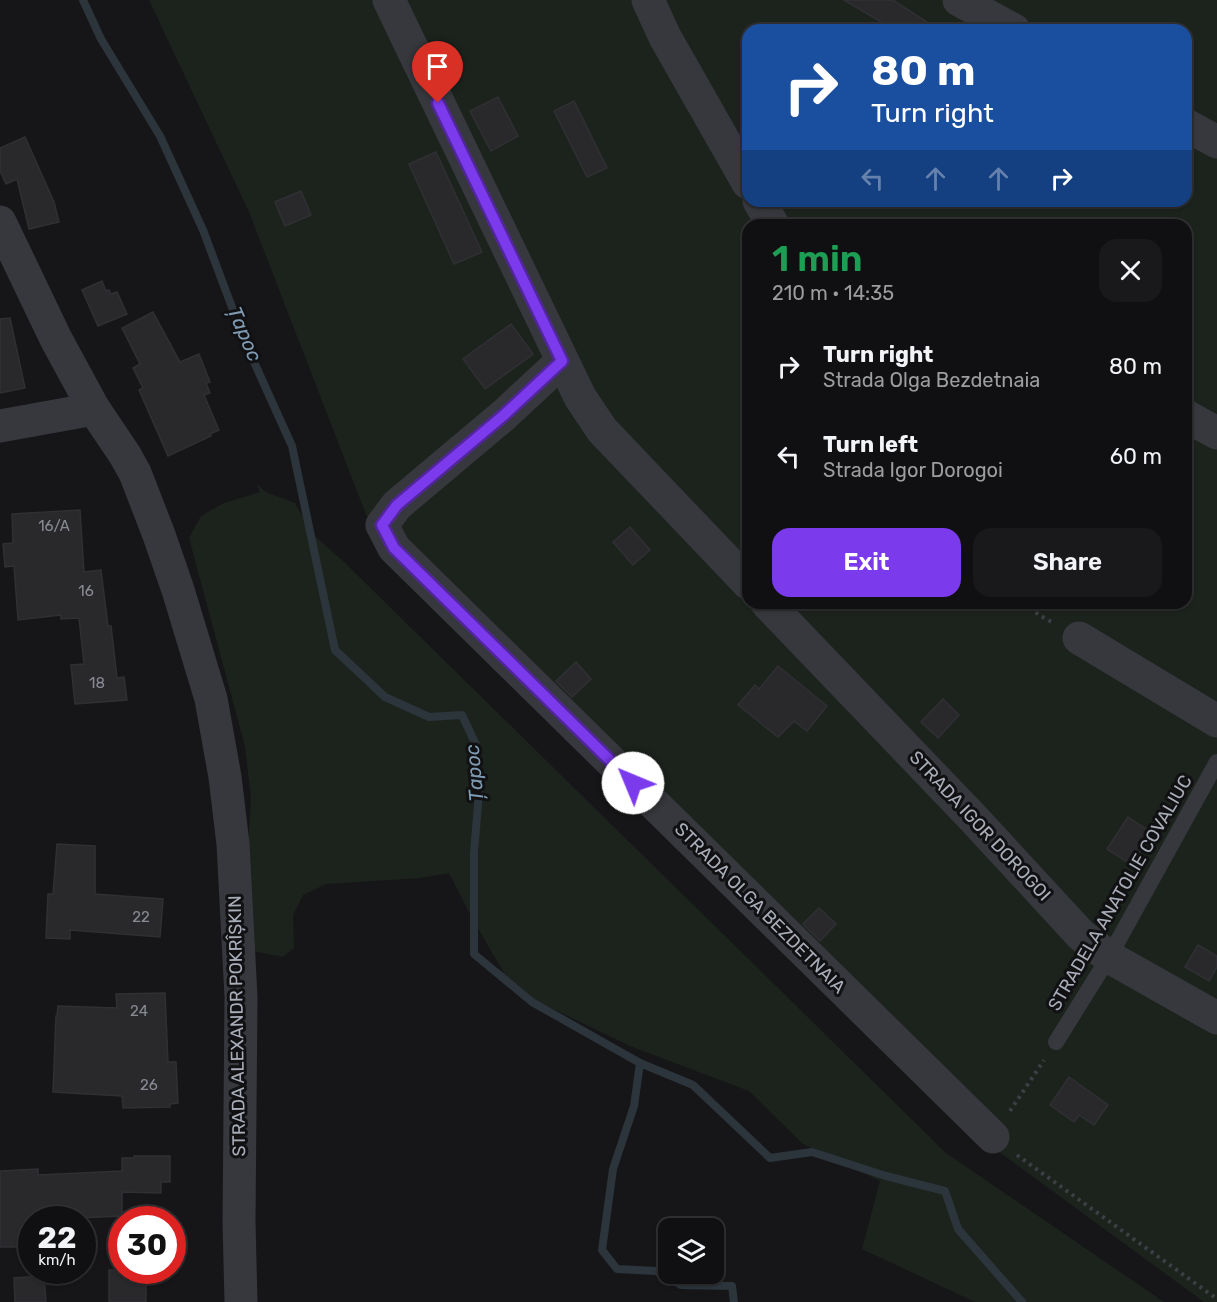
<!DOCTYPE html>
<meta charset="utf-8">
<style>
:root{--surface:#101012;--page:#19191b;--text:#f1f3f6;--muted:#9c9d9f;--line:#303032;--accent:#7c3aed}
body{margin:0;font-family:Rubik,sans-serif;background:var(--page);color:var(--text);height:100vh;display:flex;flex-direction:column;font-size:22px;white-space:nowrap}
*{box-sizing:border-box;margin:0}
p{font-size:20px;color:var(--muted)}
.icon{flex:none;width:33px;height:33px;fill:none;stroke:currentColor;stroke-width:2;stroke-linecap:round;stroke-linejoin:round}
.map{position:relative;flex:1;overflow:hidden}
.panel{position:absolute;left:742px;top:219px;width:450px;height:390px;display:flex;flex-direction:column;background:var(--surface);border-radius:18px;box-shadow:0 2px 4px #0004,0 0 0 2px var(--line)}
.panel>*{flex:none}
.banner{position:absolute;left:742px;top:24px;width:450px;height:183px;border-radius:18px;box-shadow:0 2px 4px #0004,0 0 0 2px var(--line);background:#1a4fa0;color:#fff;overflow:hidden}
.tools{position:absolute;left:658px;top:1218px;display:grid;gap:12px}
.tools a{display:grid;place-items:center;width:66px;height:66px;border-radius:12px;background:var(--surface);box-shadow:0 2px 4px #0004,0 0 0 2px var(--line);font-size:30px}
.speed{position:absolute;left:18px;top:1206px;display:flex;gap:12px;font-size:30px;font-weight:700;text-align:center}
.speed>*{display:grid;place-content:center;width:78px;height:78px;border-radius:50%;background:var(--surface);box-shadow:0 2px 4px #0004,0 0 0 2px var(--line);line-height:1}
.speed small{font-size:15px;font-weight:400}
.speed .limit{border:9px solid #d22;background:#fff;color:#111}
.pin{position:absolute;display:grid;place-items:center;width:51px;height:51px;color:#fff;margin:-62px -26px;border-radius:50% 50% 50% 0;rotate:-45deg;box-shadow:0 0 6px #0007}
.pin .icon{rotate:45deg}
.me{position:absolute;width:66px;margin:-33px;rotate:315deg;stroke-linejoin:round;filter:drop-shadow(0 0 4px #0008)}
.turn{display:flex;align-items:center;gap:21px;height:126px;padding:0 30px;font-size:27px}
.turn .icon{width:78px;height:78px;stroke-width:2.5}
.turn b{display:block;font-size:42px;line-height:51px}
.lanes{display:flex;align-items:center;height:57px;padding:0 30px;background:#0003;justify-content:center;gap:30px;direction:ltr}
.lanes .off{opacity:.35}
.round{display:grid;place-items:center;flex:none;width:63px;height:63px;border-radius:18px;background:var(--page)}
.headline{display:flex;align-items:center;justify-content:space-between;height:102px;padding:0 30px}
h1{font-size:36px;font-weight:600;line-height:45px;color:#1e9e55}
.primary-button{display:flex;gap:12px;margin-top:auto;padding:12px 30px}
.primary-button a{flex:1;height:69px;border-radius:18px;background:var(--accent);color:#fff;font-size:24px;font-weight:600;line-height:69px;text-align:center}
.primary-button a+a{background:var(--page);color:var(--text)}
ul{padding:0;list-style:none}
li{display:flex;align-items:center;gap:18px;height:90px;padding:0 30px}
li div{flex:1}
li b{display:block;font-size:22px}
li em{font-style:normal}
.map>svg:first-child{display:block}
.green{fill:#1c231d;fill-rule:evenodd}
.lines{fill:none;stroke-linecap:round;stroke-linejoin:round}
.stream{stroke:#2c353c;stroke-width:8}
.building{fill:#29292c;stroke:#303034;stroke-width:1.5}
.path{stroke:#3d3f44;stroke-width:4;stroke-dasharray:3 4.5;stroke-linecap:butt}
.service{stroke:#37383d;stroke-width:16}
.minor{stroke:#37383d;stroke-width:33}
.route-casing{stroke:#51269a;stroke-width:15}
.route{stroke:#7c3aed;stroke-width:10}
.labels{text-anchor:middle;dominant-baseline:central;stroke-width:6;stroke-linejoin:round;paint-order:stroke}
.number-label{font-size:15px;fill:#888b94}
.street-label{font-size:18px;fill:#a8adb8;stroke:#111113}
.water-label{font-size:20px;font-style:italic;fill:#7f9bb3;stroke:#111113}
</style>
<div class="map">
<svg width="1217" height="1302" viewBox="0 0 1217 1302">
<rect width="100%" height="100%" fill="#161618"/>
<g class="green">
<path d="M149,0H1217V1302H1204L976,1135L379,548L249,212ZM748,30H1186V201H748ZM748,225H1186V603H748Z"/>
<polygon points="256,483 266,492 295,503 306,523 307,529 344,562 946,1153 1164,1302 975,1302 862,1249 880,1181 803,1144 749,1091 630,1046 514,990 472,918 449,873 420,878 326,884 303,895 293,915 294,948 283,957 247,950 248,850 251,798 245,746 189,538 201,516 224,503 260,492"/>
</g>
<g class="lines">
<g class="stream">
<polyline points="83,0 101,39 160,136 203,230 245,342 292,446 335,650 385,697 429,717 462,715 476,745 479,792 474,853 474,954 532,1002 640,1063 634,1106 613,1169 602,1250 617,1269 656,1271 681,1285 732,1286 734,1302"/>
<polyline points="640,1063 693,1085 770,1158 812,1152 886,1176 945,1191 958,1229 1022,1302"/>
</g>
</g>
<g class="building">
<polygon points="844,0 893,0 939,30 878,30 883,23"/>
<polygon points="498,97 518,136 491,151 470,111"/>
<polygon points="574,101 607,168 587,177 554,111"/>
<polygon points="25,137 54,202 59,222 29,229 17,179 6,184 0,171 0,148"/>
<polygon points="436,152 482,252 454,264 409,164"/>
<polygon points="301,191 311,215 285,226 275,202"/>
<polygon points="102,281 106,291 109,290 111,294 117,292 127,314 98,326 82,290"/>
<polygon points="153,312 180,362 199,354 210,382 206,383 210,393 204,395 219,430 210,434 211,436 168,456 139,390 143,388 133,368 140,364 122,328"/>
<polygon points="10,318 25,388 0,393 0,319"/>
<polygon points="511,324 533,354 485,389 463,359"/>
<polygon points="80,510 84,572 101,570 108,626 111,626 117,678 124,677 127,700 75,704 71,665 84,664 79,618 61,619 61,615 18,620 14,566 5,567 3,544 13,543 12,514"/>
<polygon points="630,527 650,550 633,565 613,542"/>
<polygon points="576,662 591,679 572,697 556,681"/>
<polygon points="778,666 827,706 807,731 794,721 778,737 738,705 755,685 759,689"/>
<polygon points="943,699 959,715 938,738 921,722"/>
<polygon points="1128,817 1152,833 1132,865 1107,849"/>
<polygon points="57,844 95,846 95,894 163,899 160,937 70,930 70,939 46,938 48,894 53,894"/>
<polygon points="819,908 836,924 820,941 803,924"/>
<polygon points="1198,945 1217,956 1217,967 1209,981 1185,967"/>
<polygon points="165,993 168,1062 176,1062 178,1103 170,1104 170,1107 123,1108 122,1096 53,1092 56,1016 57,1016 58,1006 117,1008 116,994"/>
<polygon points="1069,1077 1108,1105 1094,1125 1079,1115 1074,1122 1050,1105"/>
<polygon points="134,1156 170,1156 170,1182 161,1182 161,1193 122,1192 122,1216 32,1220 32,1247 0,1247 0,1171 38,1169 38,1175 122,1171 122,1158 134,1158"/>
<rect x="109" y="1270" width="37" height="32"/>
<polygon points="44,1276 46,1302 15,1302 14,1278"/>
</g>
<g class="lines">
<g class="path">
<polyline points="1024,603 1039,615 1055,624"/>
<polyline points="1010,1111 1044,1060"/>
<polyline points="1017,1155 1217,1299"/>
</g>
<polyline class="service" points="1056,1042 1109,957 1217,762"/>
<g class="minor">
<polyline points="389,0 580,397 602,430 748,583"/>
<polyline points="648,0 665,37 748,183"/>
<polyline points="959,0 1014,30"/>
<polyline points="1186,125 1217,142"/>
<polyline points="759,201 773,225"/>
<polyline points="0,222 56,339 94,409 125,455 135,473 159,535 178,590 211,699 225,777 233,844 241,997 239,1222 241,1302"/>
<polyline points="562,361 504,415 397,505 382,525 394,548 993,1137"/>
<polyline points="1186,416 1217,433"/>
<polyline points="0,426 94,409"/>
<polyline points="767,603 974,819 1081,935 1109,957 1217,1018"/>
<polyline points="1079,638 1217,721"/>
</g>
</g>
<g class="lines">
<g class="route-casing">
<polyline id="route" points="438,103 562,361 504,415 397,505 382,525 394,548 633,783"/>
</g>
<use href="#route" class="route"/>
</g>
<g class="labels">
<g class="number-label">
<text x="54" y="526">16/A</text>
<text x="86" y="591">16</text>
<text x="97" y="683">18</text>
<text x="141" y="917">22</text>
<text x="139" y="1011">24</text>
<text x="149" y="1085">26</text>
</g>
<g class="street-label">
<text transform="translate(980 826) rotate(47)">STRADA IGOR DOROGOI</text>
<text transform="translate(1120 893) rotate(-60)">STRADELA ANATOLIE COVALIUC</text>
<text transform="translate(760 908) rotate(45)">STRADA OLGA BEZDETNAIA</text>
<text transform="translate(237 1026) rotate(-91)">STRADA ALEXANDR POKRÎȘKIN</text>
</g>
<g class="water-label">
<text transform="translate(245 334) rotate(67)">Țapoc</text>
<text transform="translate(474 773) rotate(-95)">Țapoc</text>
</g>
</g>
</svg>
<div class="tools">
<a><svg class="icon" aria-label="layers" viewBox="0 0 24 24"><path d="M12 4l9 5-9 5-9-5zM3 14l9 5 9-5"/></svg></a>
</div>
<div class="speed"><div>22<small>km/h</small></div><div class="limit">30</div></div>
<div class="pin" style="left:438px;top:103px;background:#d93025"><svg class="icon" aria-label="arrive" viewBox="0 0 24 24"><path d="M6 21V4h12l-3 4 3 4H6"/></svg></div>
<svg class="me" style="left:633px;top:783px" viewBox="-20 -20 40 40"><circle r="19" fill="#fff"/><path d="M0-13L10 11 0 6-10 11z" fill="#7c3aed"/></svg>
<div class="banner">
<div class="turn"><svg class="icon" aria-label="right" viewBox="0 0 24 24"><path d="M7 20v-9h11M14 6l5 5-5 5"/></svg><div><b>80 m</b>Turn right</div></div>
<div class="lanes"><svg class="icon off" aria-label="left" viewBox="0 0 24 24"><path d="M17 20v-9H6M10 6l-5 5 5 5"/></svg><svg class="icon off" aria-label="ahead" viewBox="0 0 24 24"><path d="M12 20V5M6 11l6-6 6 6"/></svg><svg class="icon off" aria-label="ahead" viewBox="0 0 24 24"><path d="M12 20V5M6 11l6-6 6 6"/></svg><svg class="icon" aria-label="right" viewBox="0 0 24 24"><path d="M7 20v-9h11M14 6l5 5-5 5"/></svg></div>
</div>
<section class="panel">
<div class="headline"><div><h1>1 min</h1><p>210 m · 14:35</p></div><a class="round"><svg class="icon" aria-label="close" viewBox="0 0 24 24"><path d="M6 6l12 12M18 6L6 18"/></svg></a></div>
<ul>
<li><svg class="icon" aria-label="right" viewBox="0 0 24 24"><path d="M7 20v-9h11M14 6l5 5-5 5"/></svg><div><b>Turn right</b><p>Strada Olga Bezdetnaia</p></div><em>80 m</em></li>
<li><svg class="icon" aria-label="left" viewBox="0 0 24 24"><path d="M17 20v-9H6M10 6l-5 5 5 5"/></svg><div><b>Turn left</b><p>Strada Igor Dorogoi</p></div><em>60 m</em></li>
</ul>
<div class="primary-button"><a>Exit</a><a>Share</a></div>
</section>
</div>
